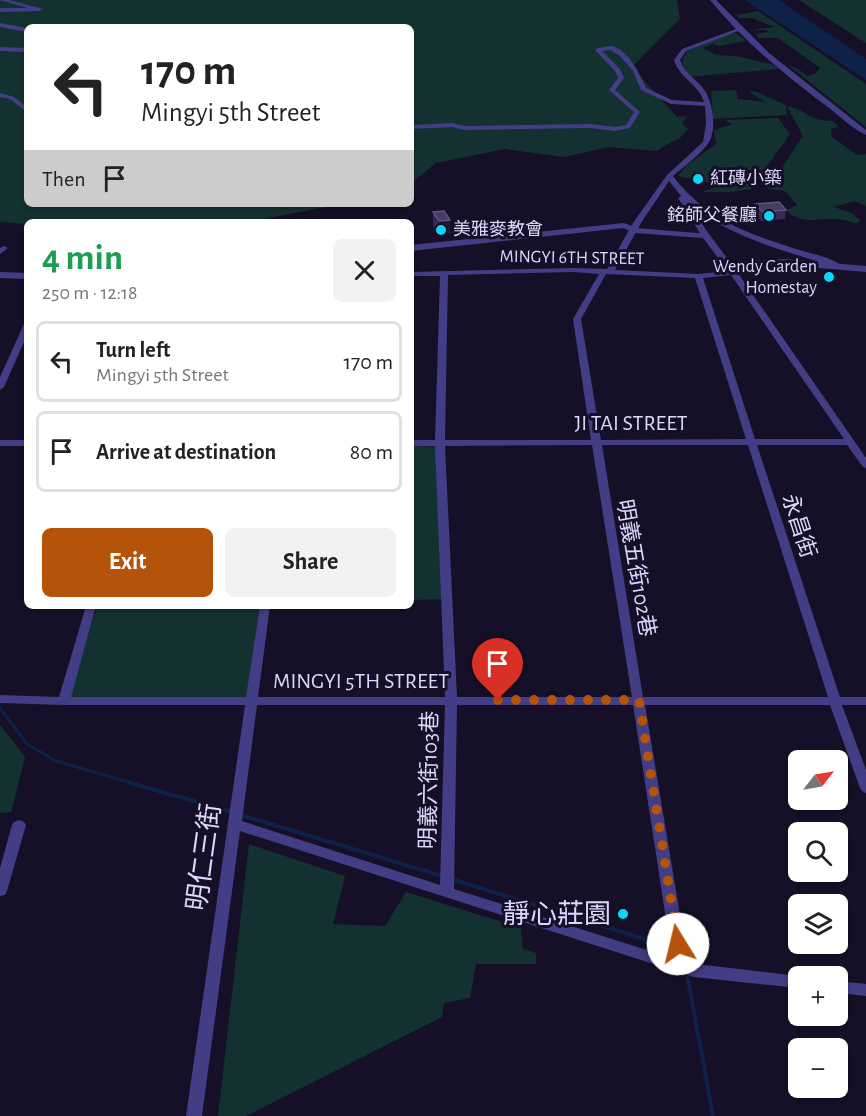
<!DOCTYPE html>
<meta charset="utf-8">
<style>
:root{--surface:#fff;--page:#f2f2f2;--text:#222;--muted:#767676;--line:#e0e0e0;--accent:#b45309}
body{margin:0;font-family:"Alegreya Sans","Noto Sans TC",sans-serif;background:var(--page);color:var(--text);height:100vh;display:flex;flex-direction:column;font-size:22px;white-space:nowrap}
*{box-sizing:border-box;margin:0}
p{font-size:20px;color:var(--muted)}
.icon{flex:none;width:33px;height:33px;fill:none;stroke:currentColor;stroke-width:2;stroke-linecap:round;stroke-linejoin:round}
.map{position:relative;flex:1;overflow:hidden}
.panel{position:absolute;left:24px;top:219px;width:390px;height:390px;display:flex;flex-direction:column;background:var(--surface);border-radius:9px;box-shadow:0 2px 4px #0004}
.panel>*{flex:none}
.guide{position:absolute;left:24px;top:24px;width:390px;height:183px;border-radius:9px;box-shadow:0 2px 4px #0004;background:#fff;color:var(--text);overflow:hidden}
.needle{width:39px;rotate:59deg}
.controls{position:absolute;left:788px;top:750px;display:grid;gap:12px}
.controls a{display:grid;place-items:center;width:60px;height:60px;border-radius:9px;background:var(--surface);box-shadow:0 2px 4px #0004;font-size:30px}
.pin{position:absolute;display:grid;place-items:center;width:51px;height:51px;color:#fff;margin:-62px -26px;border-radius:50% 50% 50% 0;rotate:-45deg;box-shadow:0 0 6px #0007}
.pin .icon{rotate:45deg}
.me{position:absolute;width:66px;margin:-33px;rotate:351deg;stroke-linejoin:round;filter:drop-shadow(0 0 4px #0008)}
.turn{display:flex;align-items:center;gap:21px;height:126px;padding:0 18px;font-size:27px}
.turn .icon{width:78px;height:78px;stroke-width:2.5}
.turn b{display:block;font-size:42px;line-height:51px}
.then{display:flex;align-items:center;height:57px;padding:0 18px;background:#0003;gap:12px;font-size:22px}
.round{display:grid;place-items:center;flex:none;width:63px;height:63px;border-radius:9px;background:var(--page)}
.overview{display:flex;align-items:center;justify-content:space-between;height:102px;padding:0 18px}
h1{font-size:36px;font-weight:700;line-height:45px;color:#1e9e55}
.action{display:flex;gap:12px;margin-top:auto;padding:12px 18px}
.action a{flex:1;height:69px;border-radius:9px;background:var(--accent);color:#fff;font-size:24px;font-weight:700;line-height:69px;text-align:center}
.action a+a{background:var(--page);color:var(--text)}
ul{padding:0;list-style:none}
li{display:flex;align-items:center;gap:18px;height:81px;margin:0 12px 9px;padding:0 6px;border:3px solid var(--line);border-radius:9px}
li div{flex:1}
li b{display:block;font-size:22px}
li em{font-style:normal}
.map>svg:first-child{display:block}
.green{fill:#133131}
.water{fill:#0e2148}
.lines{fill:none;stroke-linecap:round;stroke-linejoin:round}
.stream-far1{stroke:#0e2148;stroke-width:3}
.stream{stroke:#0e2148;stroke-width:4}
.minor{fill:#423d84;fill-rule:evenodd}
.tertiary{fill:#423d84;fill-rule:evenodd}
.wall{fill:#342a54}
.shaded-wall{fill:#20183a}
.building{fill:#463d66;stroke:#5e557e;stroke-width:1.5}
.route{stroke:#b45309;stroke-width:10;stroke-dasharray:0 18}
.poi-dot{fill:#09d6f8;stroke:#151027;stroke-width:2}
.labels{text-anchor:middle;dominant-baseline:central;stroke-width:6;stroke-linejoin:round;paint-order:stroke}
.far-poi-label{font-size:18px;fill:#ddd7fe;stroke:#151027;text-anchor:start}
.far-street-label{font-size:18px;fill:#ddd7fe;stroke:#151027}
.street-label{font-size:22px;fill:#ddd7fe;stroke:#151027}
.near-street-label{font-size:27px;fill:#ddd7fe;stroke:#151027}
.near-poi-label{font-size:27px;fill:#ddd7fe;stroke:#151027;text-anchor:end}
</style>
<div class="map">
<svg width="866" height="1116" viewBox="0 0 866 1116">
<rect width="100%" height="100%" fill="#151027"/>
<g class="green">
<polygon points="0,0 677,0 680,19 632,67 677,117 687,116 682,123 688,129 680,138 671,142 657,151 609,147 564,157 505,149 436,163 411,183 411,27 27,27 27,204 343,204 251,221 27,222 27,224 0,222"/>
<polygon points="799,0 866,0 866,43"/>
<polygon points="758,11 866,84 866,127 788,65 796,68 808,76 816,73 820,68 778,38 759,38 756,34 768,32 766,30 752,30 774,27 752,18 739,18 737,15"/>
<polygon points="736,33 746,41 719,46 713,44 703,48 716,55 736,56 775,65 778,69 686,77 682,61 687,51 720,36"/>
<polygon points="736,90 738,99 766,102 749,92 755,91 786,105 787,115 713,119 711,91"/>
<path d="M787,106C808,110 807,121 833,121L839,127L831,129V136L857,155L866,154V206L854,201L834,207L851,213L860,220L857,224C853,223 848,220 843,220C823,216 802,227 786,210L797,205L785,191L768,189L803,136Z"/>
<polygon points="778,118 790,134 751,189 731,192 702,192 713,188 710,183 678,176 688,164 716,144 714,130 732,124 725,120"/>
<polygon points="411,446 444,447 448,599 411,600"/>
<polygon points="97,606 262,606 250,698 68,699"/>
<polygon points="0,725 25,757 11,812 0,813"/>
<polygon points="249,844 345,876 333,924 385,926 406,892 521,928 523,949 536,953 536,964 476,964 470,998 444,1003 442,1017 246,1116 218,1116"/>
</g>
<polygon class="water" points="745,0 779,0 866,59 866,80"/>
<g class="lines">
<polyline class="stream-far1" points="0,708 27,744 56,761 132,783"/>
<g class="stream">
<polyline points="127,782 232,812"/>
<polyline points="241,815 442,876"/>
<polyline points="451,879 671,947"/>
<polyline points="687,974 713,1116"/>
</g>
<g class="minor">
<polygon points="0,0 9,0 43,9 40,11 0,12 0,8 28,8"/>
<polygon points="0,23 27,28 27,32 0,27"/>
<path d="M736,29L741,30L686,51L680,60C684,73 695,78 703,88C713,100 718,133 707,145C698,157 684,166 673,176C704,217 745,233 793,248C808,253 828,256 841,265L834,267C785,250 729,238 689,203L710,236L703,238L678,198L681,196L669,181L641,223L615,270L698,274L728,271L726,268L727,266H733L866,458V468L863,467L847,445H757L840,697H866V705H842L866,770V793L862,791L860,788L830,705H645L688,963L798,976H800H798V988L694,977L240,831L202,1116H186L245,705H64L0,703V695L59,697L86,606H96L71,697H246L260,606H270L258,697H445L435,446H411V440H435L440,276H411V272L574,268L607,269L633,223L667,175L703,142L706,124L705,106L671,104L641,90L633,71L620,56L610,50L602,51L620,69L624,78L615,90L640,112L630,128L615,131L590,128L465,130L452,127L411,129V125L452,123L465,126L590,124L615,127L626,125L634,112L609,90L618,78L615,71L596,51V49C600,48 607,46 611,46C628,49 640,74 646,88L672,100L704,102C699,84 679,78 674,60L682,49ZM574,272L599,274L573,319L591,440H445L448,275ZM606,274L695,278L746,439L601,440L581,319ZM731,275L844,439H755L703,278ZM592,445L632,697H457L445,446ZM602,445H748L828,697H643ZM257,705H445L440,885L242,821ZM457,705H633L672,958L454,889Z"/>
<polygon points="0,47 27,48 27,52 0,51"/>
<polygon points="0,93 14,97 27,107 27,112 10,99 0,97"/>
<polygon points="4,246 8,248 0,254 0,248"/>
<polygon points="24,324 27,324 27,335 4,387 0,390 0,377"/>
<rect x="0" y="440" width="27" height="6"/>
<polygon points="19,820 24,822 26,825 7,891 5,895 0,896 0,868 12,825 14,822"/>
<polygon points="837,981 866,984 866,996 837,993"/>
</g>
<g class="tertiary">
<path d="M710,0H716L769,53L866,130V135C853,129 841,117 829,108C786,76 744,42 710,0Z"/>
<polygon points="624,223 637,228 709,234 730,262 783,259 866,266 866,272 783,265 728,268 725,267 703,238 635,233 623,228 411,251 411,245"/>
<polygon points="0,272 27,273 27,279 0,278"/>
</g>
</g>
<g class="wall">
<polygon points="755,204 786,210 785,219 761,221 754,212"/>
<polygon points="433,212 450,220 450,234 439,235 433,226"/>
</g>
<polygon class="shaded-wall" points="450,220 450,234 439,235 439,221"/>
<g class="building">
<polygon points="779,202 786,210 763,212 755,204"/>
<polygon points="444,211 450,220 439,221 433,212"/>
</g>
<g class="lines">
<polyline class="route" points="498,700 639,700 678,944"/>
</g>
<g class="poi-dot">
<circle cx="698" cy="179" r="6"/>
<circle cx="769" cy="216" r="6"/>
<circle cx="441" cy="230" r="6"/>
<circle cx="829" cy="277" r="6"/>
<circle cx="623" cy="914" r="6"/>
</g>
<g class="labels">
<g class="far-poi-label">
<text x="710" y="179">紅磚小築</text>
<text x="757" y="216" text-anchor="end">銘師父餐廳</text>
<text x="453" y="230">美雅麥教會</text>
<text x="817" y="267" text-anchor="end">Wendy Garden<tspan x="817" dy="21">Homestay</tspan></text>
</g>
<g class="far-street-label">
<text transform="translate(572 258) rotate(1)">MINGYI 6TH STREET</text>
</g>
<g class="street-label">
<text x="631" y="423">JI TAI STREET</text>
<text transform="translate(799 526) rotate(72)">永昌街</text>
<text transform="translate(636 568) rotate(80)">明義五街102巷</text>
<text x="361" y="681">MINGYI 5TH STREET</text>
<text transform="translate(429 780) rotate(-89)">明義六街103巷</text>
</g>
<g class="near-street-label">
<text transform="translate(204 857) rotate(-82)">明仁三街</text>
</g>
<g class="near-poi-label">
<text x="611" y="914">靜心莊園</text>
</g>
</g>
</svg>
<div class="controls">
<a><svg class="needle" viewBox="-14 -14 28 28"><path d="M0-13l5 13h-10z" fill="#e53935"/><path d="M0 13l5-13h-10z" fill="#767676"/></svg></a>
<a><svg class="icon" aria-label="search" viewBox="0 0 24 24"><circle cx="10" cy="10" r="6"/><path d="M15 15l6 6"/></svg></a>
<a><svg class="icon" aria-label="layers" viewBox="0 0 24 24"><path d="M12 4l9 5-9 5-9-5zM3 14l9 5 9-5"/></svg></a>
<a>+</a>
<a>−</a>
</div>
<div class="pin" style="left:498px;top:700px;background:#d93025"><svg class="icon" aria-label="arrive" viewBox="0 0 24 24"><path d="M6 21V4h12l-3 4 3 4H6"/></svg></div>
<svg class="me" style="left:678px;top:944px" viewBox="-20 -20 40 40"><circle r="19" fill="#fff"/><path d="M0-13L10 11 0 6-10 11z" fill="#b45309"/></svg>
<div class="guide">
<div class="turn"><svg class="icon" aria-label="left" viewBox="0 0 24 24"><path d="M17 20v-9H6M10 6l-5 5 5 5"/></svg><div><b>170 m</b>Mingyi 5th Street</div></div>
<div class="then">Then<svg class="icon" aria-label="arrive" viewBox="0 0 24 24"><path d="M6 21V4h12l-3 4 3 4H6"/></svg></div>
</div>
<section class="panel">
<div class="overview"><div><h1>4 min</h1><p>250 m · 12:18</p></div><a class="round"><svg class="icon" aria-label="close" viewBox="0 0 24 24"><path d="M6 6l12 12M18 6L6 18"/></svg></a></div>
<ul>
<li><svg class="icon" aria-label="left" viewBox="0 0 24 24"><path d="M17 20v-9H6M10 6l-5 5 5 5"/></svg><div><b>Turn left</b><p>Mingyi 5th Street</p></div><em>170 m</em></li>
<li><svg class="icon" aria-label="arrive" viewBox="0 0 24 24"><path d="M6 21V4h12l-3 4 3 4H6"/></svg><div><b>Arrive at destination</b></div><em>80 m</em></li>
</ul>
<div class="action"><a>Exit</a><a>Share</a></div>
</section>
</div>
